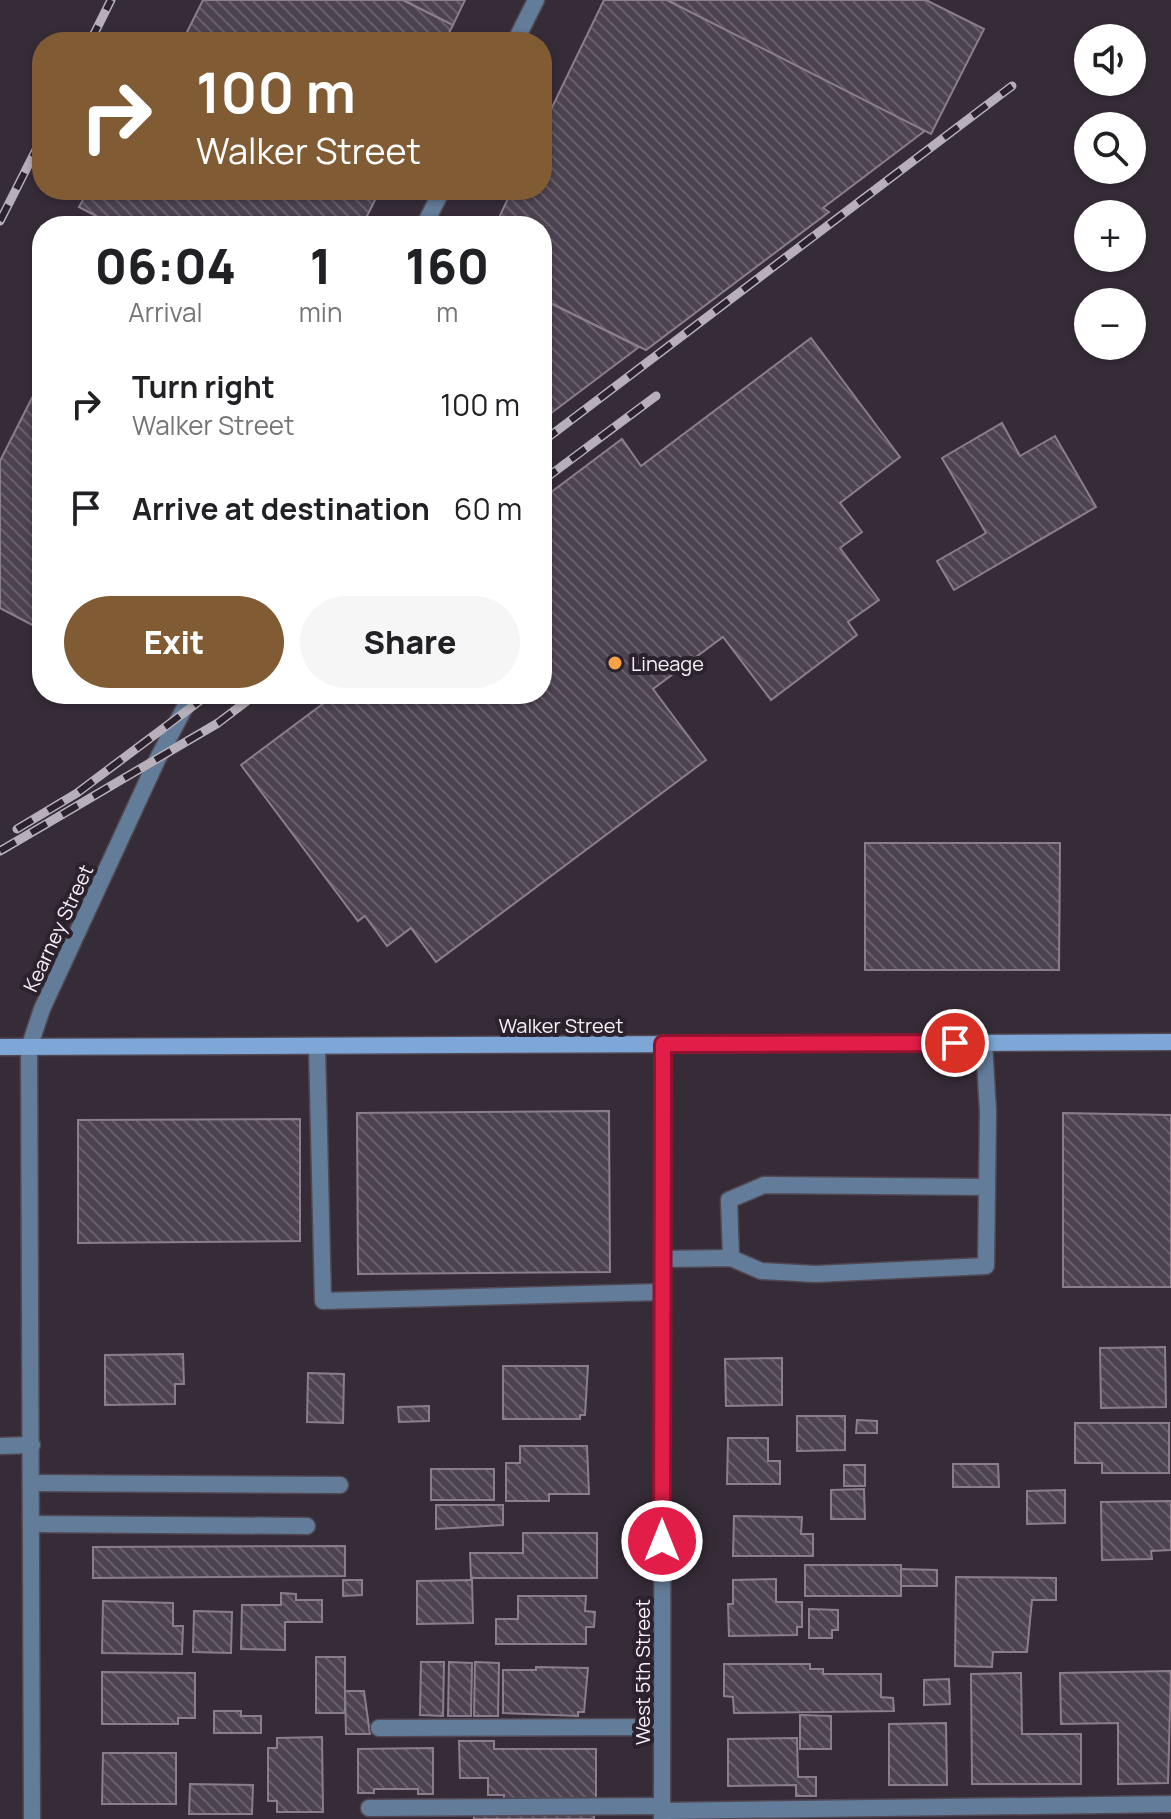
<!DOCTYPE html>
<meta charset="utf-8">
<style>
:root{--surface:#fff;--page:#f6f6f6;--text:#202124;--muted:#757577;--accent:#805b34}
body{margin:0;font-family:Manrope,sans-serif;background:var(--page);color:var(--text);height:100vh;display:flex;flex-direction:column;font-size:30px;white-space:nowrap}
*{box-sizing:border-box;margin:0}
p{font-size:26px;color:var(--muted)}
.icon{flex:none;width:44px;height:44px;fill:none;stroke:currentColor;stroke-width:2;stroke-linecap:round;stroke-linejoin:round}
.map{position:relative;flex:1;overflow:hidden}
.side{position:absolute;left:32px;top:216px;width:520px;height:488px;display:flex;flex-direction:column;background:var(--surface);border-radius:32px;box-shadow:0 2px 6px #0004}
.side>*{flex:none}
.hud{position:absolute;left:32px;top:32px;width:520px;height:168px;border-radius:32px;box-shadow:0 2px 6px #0004;background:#805b34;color:#fff;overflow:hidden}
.tools{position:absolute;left:1074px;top:24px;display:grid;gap:16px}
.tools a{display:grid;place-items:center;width:72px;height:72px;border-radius:50%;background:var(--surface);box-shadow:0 2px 6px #0004;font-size:40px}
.pin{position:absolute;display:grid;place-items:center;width:68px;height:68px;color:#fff;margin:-34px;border:4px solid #fff;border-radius:50%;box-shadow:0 2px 8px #0007}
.me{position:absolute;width:88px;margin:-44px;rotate:0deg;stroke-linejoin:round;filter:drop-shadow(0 0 6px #0008)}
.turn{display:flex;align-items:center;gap:28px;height:168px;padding:0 32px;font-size:36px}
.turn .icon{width:104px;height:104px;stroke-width:2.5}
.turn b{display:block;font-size:56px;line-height:68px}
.eta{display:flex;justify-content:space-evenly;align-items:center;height:136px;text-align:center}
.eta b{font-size:48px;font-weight:800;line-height:56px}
.primary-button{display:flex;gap:16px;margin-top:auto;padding:16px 32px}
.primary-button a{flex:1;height:92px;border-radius:48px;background:var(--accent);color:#fff;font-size:32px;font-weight:800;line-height:92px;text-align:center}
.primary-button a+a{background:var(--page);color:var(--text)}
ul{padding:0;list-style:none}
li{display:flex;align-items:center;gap:24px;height:104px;padding:0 32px}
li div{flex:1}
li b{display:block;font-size:30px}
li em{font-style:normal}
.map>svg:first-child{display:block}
.building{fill:url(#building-back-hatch);stroke:#8a7e8c;stroke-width:2}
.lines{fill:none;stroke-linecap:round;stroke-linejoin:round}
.service-casing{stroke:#514853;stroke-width:19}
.minor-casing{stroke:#514853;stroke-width:19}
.secondary-casing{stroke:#514853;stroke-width:19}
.service{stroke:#637c99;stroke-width:16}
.minor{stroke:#637c99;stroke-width:16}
.secondary{stroke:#7ea6d6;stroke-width:16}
.rail-casing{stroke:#b7afb9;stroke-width:9}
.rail{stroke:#2b222e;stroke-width:6;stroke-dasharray:18;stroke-linecap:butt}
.route-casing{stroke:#92132f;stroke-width:20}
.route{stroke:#e11d48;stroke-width:14}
.poi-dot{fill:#f6a248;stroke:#2b222e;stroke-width:3}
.labels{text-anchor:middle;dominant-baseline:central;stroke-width:8;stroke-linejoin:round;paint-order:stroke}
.poi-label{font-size:20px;fill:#f9f2fa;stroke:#2b222e;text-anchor:start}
.street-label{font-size:20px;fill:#f9f2fa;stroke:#2b222e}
</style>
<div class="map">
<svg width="1171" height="1819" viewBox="0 0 1171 1819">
<defs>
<pattern id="building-back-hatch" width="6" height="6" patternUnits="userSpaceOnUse" patternTransform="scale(2)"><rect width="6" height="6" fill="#4d4350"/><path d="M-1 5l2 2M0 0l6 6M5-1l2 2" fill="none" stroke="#675f6a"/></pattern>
</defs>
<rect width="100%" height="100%" fill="#362c38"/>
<g class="building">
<polygon points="203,0 403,0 453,25 444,42 182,42"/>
<polygon points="403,0 465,0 453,25"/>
<polygon points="604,0 667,0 926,130 823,208 829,212 646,350 542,299 542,226 495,226 512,190 542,190 542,128"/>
<polygon points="667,0 926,0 984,29 931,134"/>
<polygon points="88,190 380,190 362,226 115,226 79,207"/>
<polygon points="542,299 639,347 542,420"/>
<polygon points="811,338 900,457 840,503 862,532 840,548 879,600 848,622 857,635 771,700 723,637 653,689 706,760 436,962 411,928 387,946 365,916 358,921 241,765 336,694 542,694 542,499 622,439 641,466"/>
<polygon points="42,378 42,630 0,608 0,461"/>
<polygon points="1002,423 1020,456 1055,436 1096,507 954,590 937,561 986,533 942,458"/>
<polygon points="865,843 1060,843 1059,970 865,970"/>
<polygon points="609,1111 610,1272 358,1274 357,1113"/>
<polygon points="1063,1113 1171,1115 1171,1287 1063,1287"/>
<polygon points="300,1119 300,1241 78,1243 78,1120"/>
<polygon points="1165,1347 1166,1407 1101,1408 1100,1348"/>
<polygon points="183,1354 184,1384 175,1384 175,1404 105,1405 105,1355"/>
<polygon points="782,1358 782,1405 726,1406 725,1359"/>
<polygon points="503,1366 588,1366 585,1415 580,1415 580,1419 503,1419"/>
<polygon points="308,1373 344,1374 343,1423 307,1422"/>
<polygon points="429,1406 429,1421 399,1422 398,1407"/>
<polygon points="797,1416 845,1416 845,1450 797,1451"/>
<polygon points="857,1420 877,1421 877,1433 856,1433"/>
<polygon points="1075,1423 1169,1423 1169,1473 1102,1473 1102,1463 1075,1463"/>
<polygon points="728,1438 768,1438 768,1461 780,1461 780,1484 727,1484"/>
<polygon points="520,1446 587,1446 589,1494 549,1494 549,1501 506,1501 506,1463 520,1463"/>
<polygon points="953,1464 998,1464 999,1487 953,1487"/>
<rect x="844" y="1465" width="21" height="21"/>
<rect x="431" y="1469" width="63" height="31"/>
<polygon points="864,1489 865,1519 831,1519 831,1490"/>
<polygon points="1065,1490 1065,1523 1027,1524 1027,1491"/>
<polygon points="1171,1501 1171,1550 1151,1551 1152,1559 1102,1560 1101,1502"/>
<polygon points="436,1505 503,1505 503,1525 436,1529"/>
<polygon points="734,1516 802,1517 801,1534 813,1534 813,1556 733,1556"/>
<polygon points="523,1533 597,1533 597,1578 471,1578 470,1553 523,1553"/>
<polygon points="345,1546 345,1576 93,1578 93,1547"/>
<rect x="805" y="1565" width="96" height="31"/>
<polygon points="901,1569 937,1570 937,1586 901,1586"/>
<polygon points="956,1577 1056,1578 1056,1600 1032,1600 1027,1652 993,1652 992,1667 955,1666"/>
<polygon points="776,1579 776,1602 802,1602 802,1627 797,1627 797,1635 729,1636 728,1604 733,1604 733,1580"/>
<polygon points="343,1580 362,1580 362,1595 343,1596"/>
<polygon points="472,1580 473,1623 417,1624 417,1581"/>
<polygon points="281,1593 296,1594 296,1600 322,1600 322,1622 285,1622 285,1650 241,1649 242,1605 281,1605"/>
<polygon points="518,1596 586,1596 585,1611 595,1612 594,1627 586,1627 586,1644 496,1644 496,1619 518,1619"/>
<polygon points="103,1601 173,1603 173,1626 183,1626 182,1654 102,1653"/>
<polygon points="809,1609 838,1610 838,1630 832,1630 832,1638 809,1638"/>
<polygon points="194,1611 232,1612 231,1653 193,1652"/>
<rect x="316" y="1657" width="29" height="56"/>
<polygon points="421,1662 444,1662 443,1716 420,1715"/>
<polygon points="449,1662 472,1663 471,1716 448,1716"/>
<polygon points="475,1662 499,1663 498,1716 474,1716"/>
<polygon points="724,1664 810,1664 810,1669 823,1669 823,1674 881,1674 881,1697 893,1698 894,1711 734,1713 733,1697 724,1696"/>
<polygon points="536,1667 588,1668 584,1712 578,1712 578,1716 503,1713 503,1670 536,1670"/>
<polygon points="1171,1671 1168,1783 1118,1784 1118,1723 1061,1724 1060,1673"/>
<polygon points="102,1672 195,1673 195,1718 178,1718 178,1724 102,1724"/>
<polygon points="1021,1673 1022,1734 1081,1734 1081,1784 972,1784 971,1674"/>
<polygon points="949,1679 950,1704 924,1705 924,1680"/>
<polygon points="345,1691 364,1691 370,1734 346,1734"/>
<polygon points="214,1711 241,1711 241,1716 261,1716 261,1733 214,1733"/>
<polygon points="800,1715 831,1716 831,1749 800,1749"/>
<polygon points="946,1723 947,1785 889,1785 889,1724"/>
<polygon points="322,1737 323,1812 277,1812 277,1801 268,1801 268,1748 277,1748 277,1738"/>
<polygon points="797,1738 798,1777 816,1777 816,1796 796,1796 796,1785 728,1786 728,1739"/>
<polygon points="459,1741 494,1741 494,1749 596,1749 596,1798 504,1799 504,1795 488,1795 488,1778 460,1778"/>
<polygon points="433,1748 433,1794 418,1794 418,1789 374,1789 374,1793 358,1793 358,1749"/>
<polygon points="103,1753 176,1753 176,1804 102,1804"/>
<polygon points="190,1784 253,1785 252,1814 189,1814"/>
<rect x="474" y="1815" width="120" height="4"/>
</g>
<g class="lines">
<g class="service-casing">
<g id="service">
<polyline points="317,1047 323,1301 662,1292"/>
<polyline points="731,1258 729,1200 764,1185 987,1187"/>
<polyline points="663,1259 731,1258 761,1271 815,1274 986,1266 988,1112 984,1043"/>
<polyline points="0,1446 32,1445"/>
<polyline points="32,1483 340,1485"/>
<polyline points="32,1524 307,1526"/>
<polyline points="379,1728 662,1727"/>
<polyline points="369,1808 662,1806"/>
<polyline points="662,1811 1171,1804"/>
</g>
</g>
<g class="minor-casing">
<g id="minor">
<polyline points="515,42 536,0"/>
<polyline points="424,226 442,190"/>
<polyline points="32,1819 29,1048 42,1009 158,758 192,694"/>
<polyline points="662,1819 663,1044"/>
</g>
</g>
<g class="secondary-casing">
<polyline id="secondary" points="0,1047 1171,1042"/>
</g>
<use href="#service" class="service"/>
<use href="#minor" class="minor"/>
<use href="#secondary" class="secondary"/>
<g class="rail-casing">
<g id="rail">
<polyline points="90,42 111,0"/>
<polyline points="0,221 42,138"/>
<polyline points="542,442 1012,86"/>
<polyline points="542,481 656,396"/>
<polyline points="17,829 77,793 209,694"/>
<polyline points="0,851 218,723 256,694"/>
</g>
</g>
<use href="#rail" class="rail"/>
</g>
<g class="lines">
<g class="route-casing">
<polyline id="route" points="662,1541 663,1044 955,1043"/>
</g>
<use href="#route" class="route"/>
</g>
<circle class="poi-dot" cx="615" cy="663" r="8"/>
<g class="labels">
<g class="poi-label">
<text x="631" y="663">Lineage</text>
</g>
<g class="street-label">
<text transform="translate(58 928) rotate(-65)">Kearney Street</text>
<text x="561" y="1025">Walker Street</text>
<text transform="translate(642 1672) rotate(-90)">West 5th Street</text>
</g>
</g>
</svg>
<div class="tools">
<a><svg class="icon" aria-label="sound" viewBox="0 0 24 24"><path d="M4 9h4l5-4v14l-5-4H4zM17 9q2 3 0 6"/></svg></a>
<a><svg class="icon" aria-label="search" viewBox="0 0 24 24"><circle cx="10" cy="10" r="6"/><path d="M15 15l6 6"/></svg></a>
<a>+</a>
<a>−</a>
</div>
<div class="pin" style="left:955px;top:1043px;background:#d93025"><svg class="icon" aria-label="arrive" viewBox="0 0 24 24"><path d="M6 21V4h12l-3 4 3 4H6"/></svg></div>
<svg class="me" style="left:662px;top:1541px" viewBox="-20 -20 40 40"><circle r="17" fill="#e11d48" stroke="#fff" stroke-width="3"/><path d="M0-11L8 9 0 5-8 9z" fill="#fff"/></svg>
<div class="hud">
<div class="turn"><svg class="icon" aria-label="right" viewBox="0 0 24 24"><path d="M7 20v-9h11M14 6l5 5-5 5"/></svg><div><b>100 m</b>Walker Street</div></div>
</div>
<section class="side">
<div class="eta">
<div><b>06:04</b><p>Arrival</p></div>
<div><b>1</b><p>min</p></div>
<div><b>160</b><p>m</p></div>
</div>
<ul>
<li><svg class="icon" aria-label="right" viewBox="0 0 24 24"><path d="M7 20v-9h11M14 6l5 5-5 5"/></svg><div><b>Turn right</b><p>Walker Street</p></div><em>100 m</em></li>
<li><svg class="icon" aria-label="arrive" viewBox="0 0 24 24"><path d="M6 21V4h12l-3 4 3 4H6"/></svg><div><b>Arrive at destination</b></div><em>60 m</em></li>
</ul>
<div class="primary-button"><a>Exit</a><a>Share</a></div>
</section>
</div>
